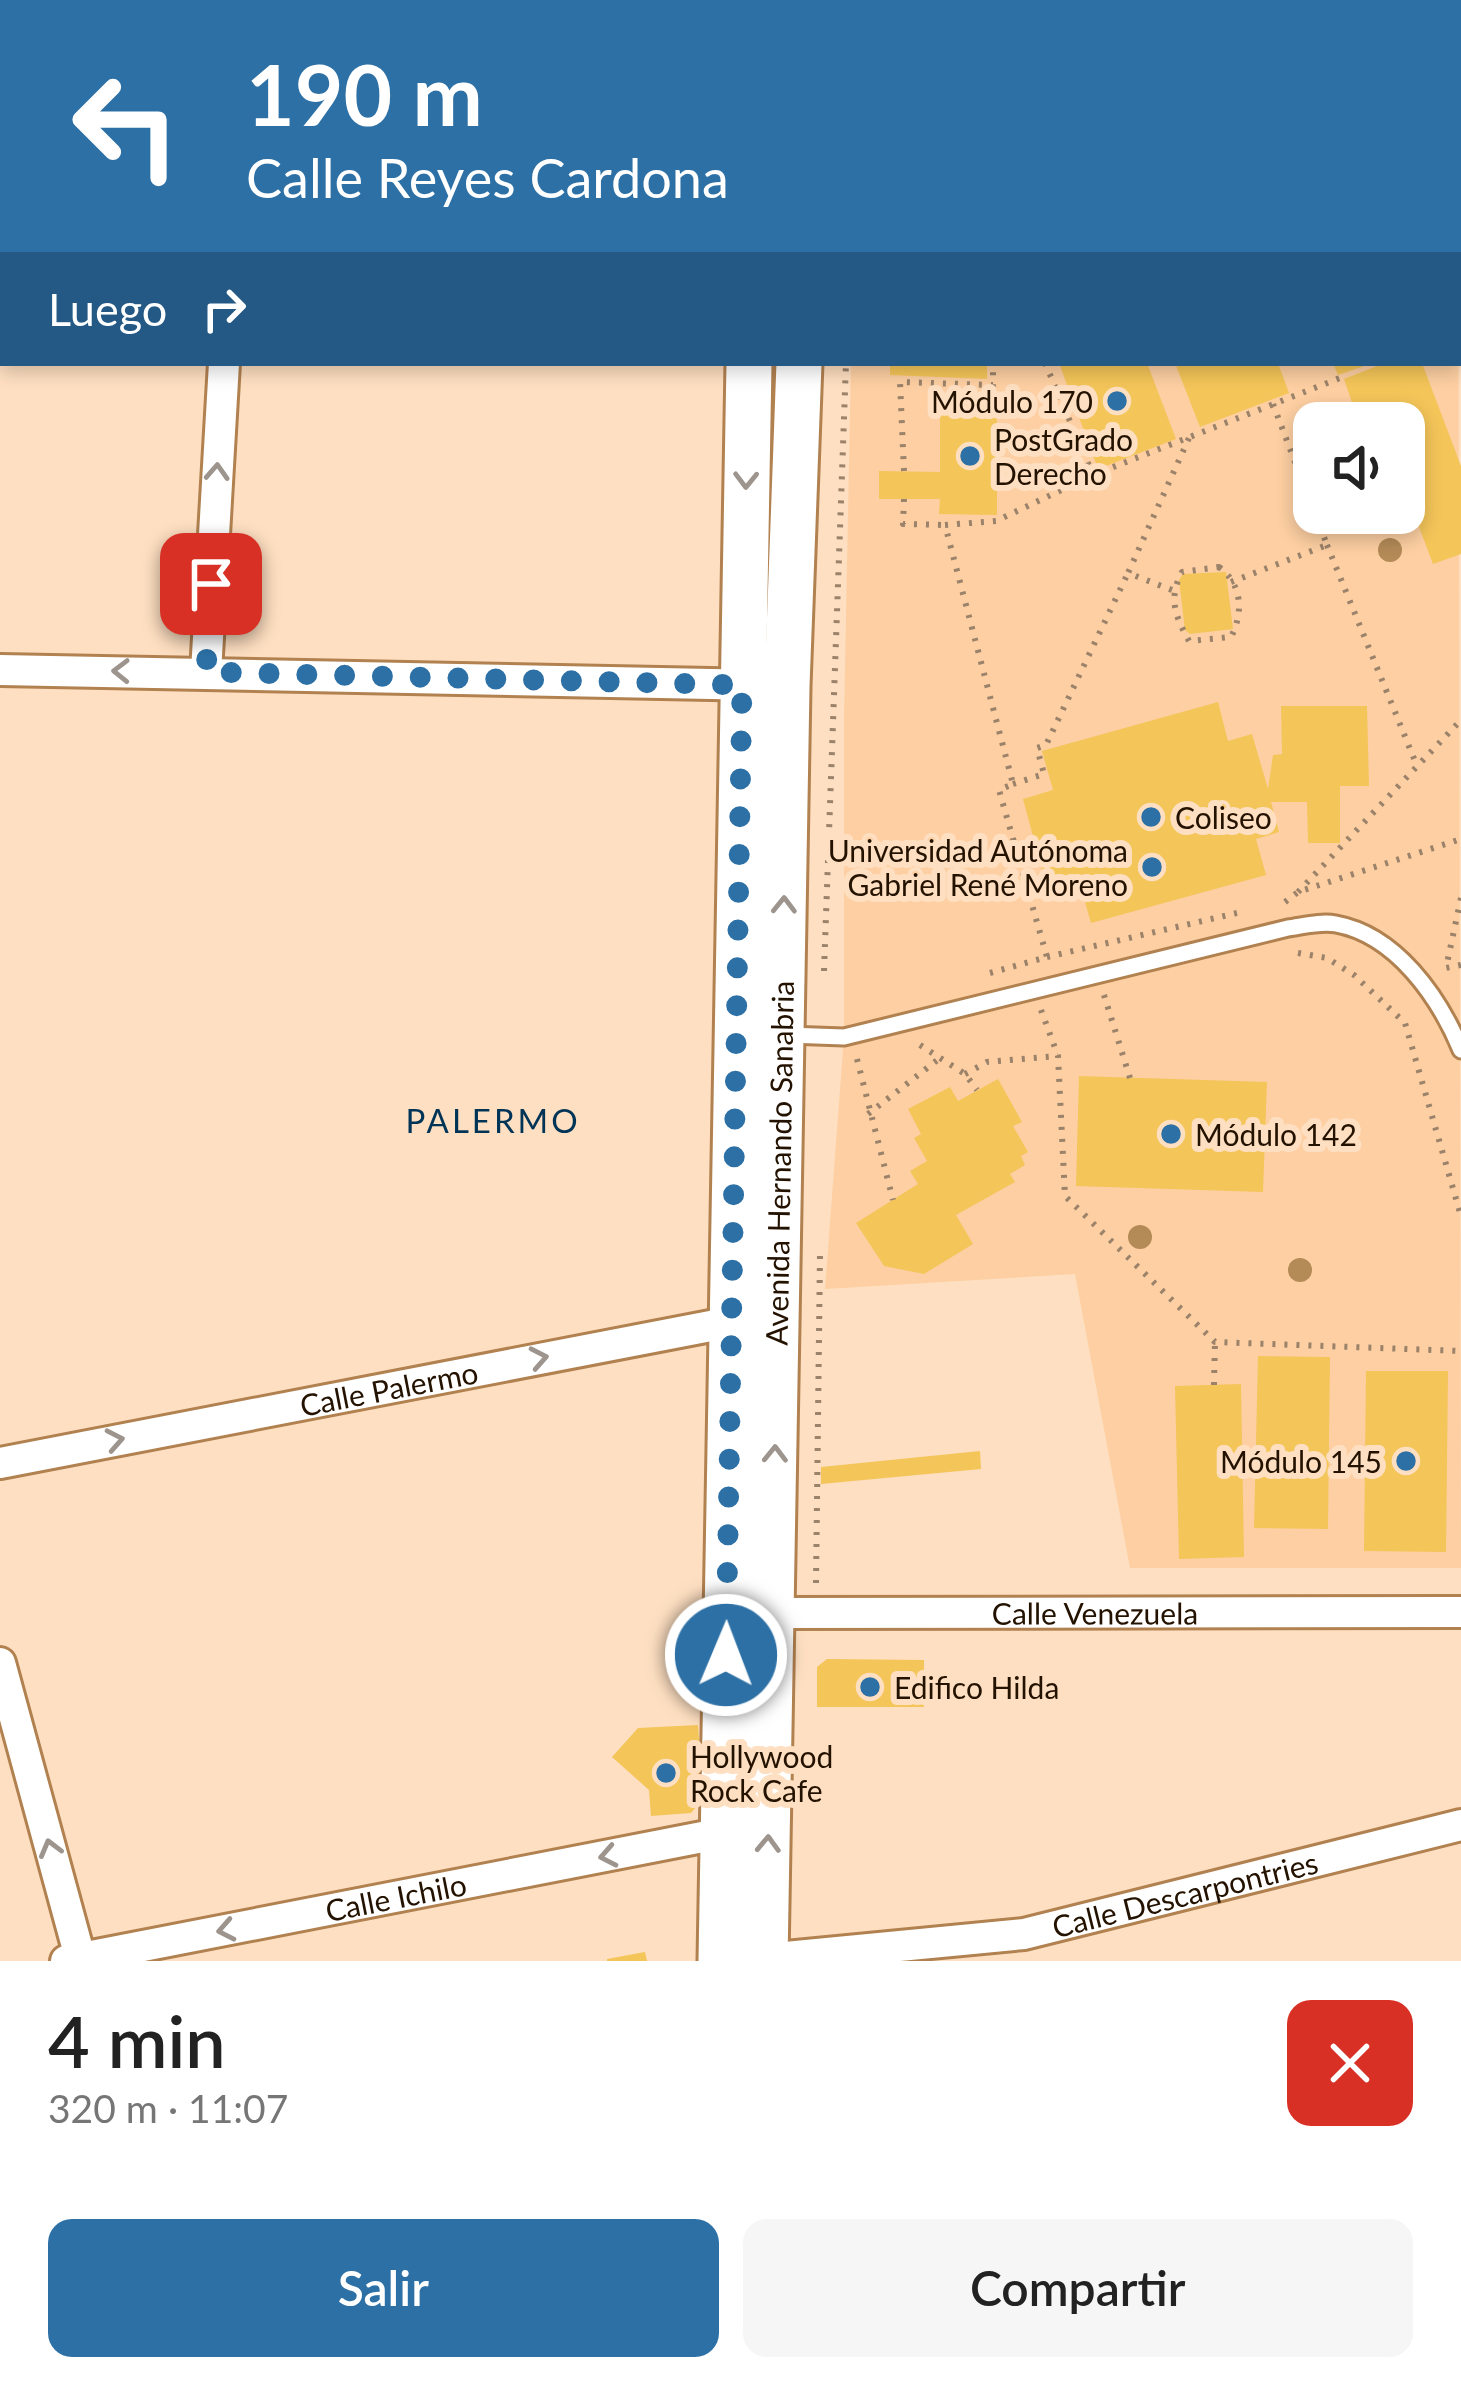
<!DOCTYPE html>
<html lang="es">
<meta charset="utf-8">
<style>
:root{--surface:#fff;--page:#f6f6f6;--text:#222;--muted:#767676;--accent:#2c70a5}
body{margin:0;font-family:Lato,sans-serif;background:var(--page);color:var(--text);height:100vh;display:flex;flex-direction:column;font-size:45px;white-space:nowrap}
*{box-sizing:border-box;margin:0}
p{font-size:39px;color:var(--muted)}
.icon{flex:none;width:66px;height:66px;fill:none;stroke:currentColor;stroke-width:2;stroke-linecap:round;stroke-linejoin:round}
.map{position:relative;height:1961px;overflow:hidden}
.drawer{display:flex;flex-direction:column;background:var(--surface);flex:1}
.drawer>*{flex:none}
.banner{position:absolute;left:0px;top:0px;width:1461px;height:366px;box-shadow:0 6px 18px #0003;background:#2c70a5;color:#fff;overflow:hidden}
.fabs{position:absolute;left:1293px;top:402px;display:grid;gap:24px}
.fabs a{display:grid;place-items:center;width:132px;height:132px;border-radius:24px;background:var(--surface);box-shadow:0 6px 18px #0003;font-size:60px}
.pin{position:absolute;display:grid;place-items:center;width:102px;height:102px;color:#fff;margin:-51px;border-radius:24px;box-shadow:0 6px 18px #0006}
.me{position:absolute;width:132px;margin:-66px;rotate:1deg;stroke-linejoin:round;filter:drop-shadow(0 0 9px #0008)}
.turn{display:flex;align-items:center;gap:42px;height:252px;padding:0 48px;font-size:54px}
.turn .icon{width:156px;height:156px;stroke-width:2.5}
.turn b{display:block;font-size:84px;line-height:102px}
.then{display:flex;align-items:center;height:114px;padding:0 48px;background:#0003;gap:24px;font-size:45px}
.round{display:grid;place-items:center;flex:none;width:126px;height:126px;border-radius:24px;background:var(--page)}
.summary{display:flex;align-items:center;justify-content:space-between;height:204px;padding:0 48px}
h1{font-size:72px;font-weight:600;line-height:90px}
.primary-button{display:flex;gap:24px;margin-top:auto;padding:24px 48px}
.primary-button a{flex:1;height:138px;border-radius:24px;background:var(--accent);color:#fff;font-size:48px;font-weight:600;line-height:138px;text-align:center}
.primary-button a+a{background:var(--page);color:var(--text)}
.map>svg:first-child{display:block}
.built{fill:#fdcfa2;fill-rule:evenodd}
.building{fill:#f4c559}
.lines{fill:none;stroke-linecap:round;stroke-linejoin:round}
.lane-casing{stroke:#b18150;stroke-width:21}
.street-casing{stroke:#b18150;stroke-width:36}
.secondary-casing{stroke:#b18150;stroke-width:51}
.primary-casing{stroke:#ac6a71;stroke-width:54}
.path{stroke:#9b826a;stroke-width:6;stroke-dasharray:3 9;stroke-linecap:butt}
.lane{stroke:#fff;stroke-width:15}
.street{stroke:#fff;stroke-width:30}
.secondary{stroke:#fff;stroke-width:45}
.primary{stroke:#f9c2ce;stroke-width:48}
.tree{fill:#b48b57}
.oneway{stroke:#9c948d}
.route{stroke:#2c70a5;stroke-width:21;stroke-dasharray:0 37.8}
.poi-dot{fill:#2c70a5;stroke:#fedfc1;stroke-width:4.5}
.labels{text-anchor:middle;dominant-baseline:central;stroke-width:12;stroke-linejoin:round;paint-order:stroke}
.poi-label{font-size:30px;fill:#241201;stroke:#fedfc1;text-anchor:start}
.street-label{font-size:30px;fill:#241201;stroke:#fedfc1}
.neighbourhood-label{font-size:33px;letter-spacing:3px;fill:#003457;stroke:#fedfc1}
</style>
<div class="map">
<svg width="1461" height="1961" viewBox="0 0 1461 1961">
<rect width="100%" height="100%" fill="#fedfc1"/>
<path class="built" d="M1458,46L1461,1568H1130L1075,1274L825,1289L844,1037V720L851,363H1458ZM1314,423H1404V513H1314Z"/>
<g class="building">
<polygon points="890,363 987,363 987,379 890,375"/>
<polygon points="1059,363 1147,363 1176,439 1098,469"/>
<polygon points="1175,363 1278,363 1289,393 1200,427"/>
<polygon points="1333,363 1370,363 1370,364 1338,375"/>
<polygon points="1385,363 1422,363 1461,466 1461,554 1433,564 1404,487 1404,423 1359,423 1344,379"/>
<polygon points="940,396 997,396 997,515 939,514 940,499 879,499 879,471 940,472"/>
<polygon points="1226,572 1233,629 1190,634 1185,630 1179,580 1183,574"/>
<polygon points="1218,702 1228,741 1252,734 1268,789 1273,755 1282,754 1281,706 1367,706 1369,786 1340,786 1340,843 1308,843 1307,802 1271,802 1279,832 1256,839 1266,875 1091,923 1081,888 1049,896 1023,799 1053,790 1042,751"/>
<polygon points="1079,1076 1267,1082 1263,1192 1076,1186"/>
<polygon points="998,1079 1022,1122 1013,1126 1028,1152 1021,1156 1025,1165 1010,1174 1015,1182 956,1215 973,1244 924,1274 884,1266 856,1223 918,1184 910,1171 927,1161 914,1138 921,1134 908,1109 950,1087 958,1101"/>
<polygon points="1258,1356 1330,1357 1328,1529 1254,1528"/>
<polygon points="1366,1371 1448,1371 1446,1552 1364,1551"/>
<polygon points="1241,1384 1244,1557 1179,1559 1175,1386"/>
<polygon points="980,1451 981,1469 821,1484 821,1467"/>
<polygon points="827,1659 924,1660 924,1707 817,1707 817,1667"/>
<polygon points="698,1725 703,1799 691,1813 651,1816 649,1790 612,1757 638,1728"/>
<polygon points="645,1952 647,1961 607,1961 607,1959"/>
</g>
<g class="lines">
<g class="lane-casing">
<path id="lane" d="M787,1035L844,1037L1288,928C1303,926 1321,921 1336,924C1396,935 1439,997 1461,1050"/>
</g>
<g class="street-casing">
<g id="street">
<polyline points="244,3 244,0"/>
<polyline points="0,670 762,685"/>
<polyline points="206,672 224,363"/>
<path id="s1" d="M0,1463L747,1319"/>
<path id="s2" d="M753,1613L1461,1612"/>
<polyline points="0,1663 81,1961"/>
<path id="s3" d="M765,1959L1024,1934L1461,1825"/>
<path id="s4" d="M66,1961L723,1833"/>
</g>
</g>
<g class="secondary-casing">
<g id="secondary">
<polyline points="758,0 758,3"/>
<polyline points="834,3 836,0"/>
<polyline points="721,1961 749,363"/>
<path id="s5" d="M765,1961L787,686L799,363"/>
</g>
</g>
<g class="primary-casing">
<polyline id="primary" points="1449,0 1461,1"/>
</g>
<g class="path">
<polyline points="1087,0 1116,3"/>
<polyline points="892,3 899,0"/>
<polyline points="1458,226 1461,221"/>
<polyline points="1458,325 1461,324"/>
<polyline points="1045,363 1093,475"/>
<polyline points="1273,404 1314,512"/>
<polyline points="904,471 900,382 993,385 993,363"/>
<polyline points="904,499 903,524 945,525"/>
<polyline points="1327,545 1417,766"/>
<path d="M1219,567C1242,584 1244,612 1231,637L1189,641C1175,616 1168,598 1182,572Z"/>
<polyline points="1231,582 1327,545 1315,513"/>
<polyline points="1172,590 1128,573 1189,438"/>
<polyline points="1013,784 1044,774 1037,748 1046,745 1128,573"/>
<polyline points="1298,892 1461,720"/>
<polyline points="1461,898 1446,968 1461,965"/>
<polyline points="1285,902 1298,892 1461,839"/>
<polyline points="1298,953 1327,958 1354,975 1405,1023 1461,1216"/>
<polyline points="1047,957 1237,913"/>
<polyline points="824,971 846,363"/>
<polyline points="990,973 1047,957 999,790 1013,784 945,525 996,521 1093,475 1345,376"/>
<polyline points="1104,995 1130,1078"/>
<polyline points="1041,1010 1058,1056 1065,1196 1215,1342 1461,1351"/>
<polyline points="920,1045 965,1074 977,1090"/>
<polyline points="857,1059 893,1200"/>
<polyline points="965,1074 987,1062 1058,1056"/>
<polyline points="868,1114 940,1058"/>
<polyline points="1214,1385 1215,1342"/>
<polyline points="816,1583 820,1254"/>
</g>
<use href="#lane" class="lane"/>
<use href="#street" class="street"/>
<use href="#secondary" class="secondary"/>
<use href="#primary" class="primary"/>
</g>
<g class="tree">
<circle cx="1390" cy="550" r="12"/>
<circle cx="1140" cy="1237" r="12"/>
<circle cx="1300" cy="1270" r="12"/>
</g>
<defs><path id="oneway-chevron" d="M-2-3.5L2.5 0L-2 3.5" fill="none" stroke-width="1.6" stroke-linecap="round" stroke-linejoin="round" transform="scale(3)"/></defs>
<g class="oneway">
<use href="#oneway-chevron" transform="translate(217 472) rotate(-87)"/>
<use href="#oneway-chevron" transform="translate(746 480) rotate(91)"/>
<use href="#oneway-chevron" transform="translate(121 671) rotate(-179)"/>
<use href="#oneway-chevron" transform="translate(784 905) rotate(-89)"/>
<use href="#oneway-chevron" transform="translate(539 1358) rotate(-11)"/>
<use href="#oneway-chevron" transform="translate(115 1440) rotate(-11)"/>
<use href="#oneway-chevron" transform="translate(775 1454) rotate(-89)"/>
<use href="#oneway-chevron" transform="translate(768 1844) rotate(-88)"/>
<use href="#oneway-chevron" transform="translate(50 1848) rotate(-105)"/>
<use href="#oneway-chevron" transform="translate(608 1856) rotate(169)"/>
<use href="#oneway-chevron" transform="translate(226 1930) rotate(169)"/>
</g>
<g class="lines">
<polyline class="route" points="211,584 206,672 742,685 726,1655"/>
</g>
<g class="poi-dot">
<circle cx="1117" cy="401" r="12"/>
<circle cx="970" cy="456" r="12"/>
<circle cx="1151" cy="817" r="12"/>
<circle cx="1152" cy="867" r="12"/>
<circle cx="1171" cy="1134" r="12"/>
<circle cx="1406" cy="1461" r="12"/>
<circle cx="870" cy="1687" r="12"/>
<circle cx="666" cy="1773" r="12"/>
</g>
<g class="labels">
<g class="poi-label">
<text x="1093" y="401" text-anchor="end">Módulo 170</text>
<text x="994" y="439">PostGrado<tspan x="994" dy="34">Derecho</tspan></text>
<text x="1175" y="817">Coliseo</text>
<text x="1128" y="850" text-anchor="end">Universidad Autónoma<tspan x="1128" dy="34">Gabriel René Moreno</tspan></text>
<text x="1195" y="1134">Módulo 142</text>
<text x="1382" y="1461" text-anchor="end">Módulo 145</text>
<text x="894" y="1687">Edifico Hilda</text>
<text x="690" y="1756">Hollywood<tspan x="690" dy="34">Rock Cafe</tspan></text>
</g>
<g class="street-label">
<text stroke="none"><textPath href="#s5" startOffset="798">Avenida Hernando Sanabria</textPath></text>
<text stroke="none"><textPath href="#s1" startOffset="396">Calle Palermo</textPath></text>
<text stroke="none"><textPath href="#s2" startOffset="342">Calle Venezuela</textPath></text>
<text stroke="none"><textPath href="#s3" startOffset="426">Calle Descarpontries</textPath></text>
<text stroke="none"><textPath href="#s4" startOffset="336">Calle Ichilo</textPath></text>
</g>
<g class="neighbourhood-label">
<text x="493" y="1120">PALERMO</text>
</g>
</g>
</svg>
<div class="fabs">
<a><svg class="icon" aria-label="sound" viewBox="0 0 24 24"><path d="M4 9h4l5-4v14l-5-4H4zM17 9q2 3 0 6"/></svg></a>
</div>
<div class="pin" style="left:211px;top:584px;background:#d93025"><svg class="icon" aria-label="arrive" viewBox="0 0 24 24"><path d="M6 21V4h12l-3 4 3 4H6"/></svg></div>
<svg class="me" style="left:726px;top:1655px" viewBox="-20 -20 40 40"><circle r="17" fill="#2c70a5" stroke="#fff" stroke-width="3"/><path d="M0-11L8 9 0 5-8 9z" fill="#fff"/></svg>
<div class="banner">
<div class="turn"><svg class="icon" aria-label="left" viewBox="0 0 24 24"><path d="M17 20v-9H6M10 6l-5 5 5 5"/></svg><div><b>190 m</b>Calle Reyes Cardona</div></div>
<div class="then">Luego<svg class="icon" aria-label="right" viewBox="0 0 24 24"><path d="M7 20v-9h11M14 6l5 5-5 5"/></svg></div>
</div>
</div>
<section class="drawer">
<div class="summary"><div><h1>4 min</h1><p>320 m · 11:07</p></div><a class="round" style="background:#d93025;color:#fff"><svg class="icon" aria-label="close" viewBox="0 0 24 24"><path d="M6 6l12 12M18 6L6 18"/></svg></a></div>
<div class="primary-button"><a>Salir</a><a>Compartir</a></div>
</section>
